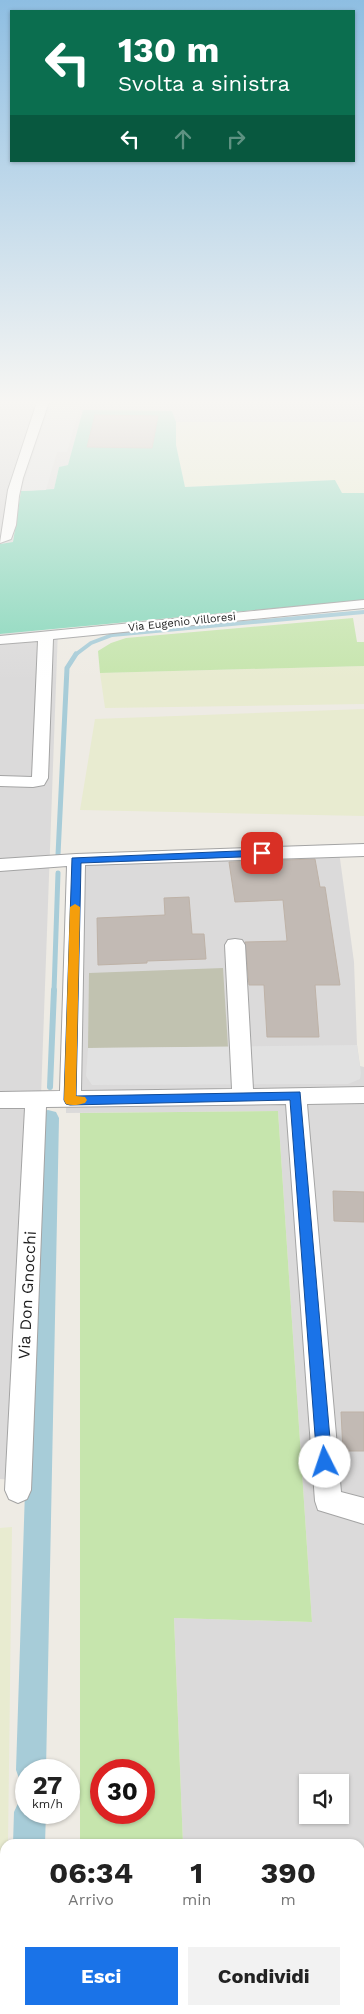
<!DOCTYPE html>
<html lang="it">
<style>
:root{--surface:#fff;--page:#f2f2f2;--text:#222;--muted:#767676;--accent:#1a73e8}
body{margin:0;font-family:"Work Sans",sans-serif;background:var(--page);color:var(--text);height:100vh;display:flex;flex-direction:column;font-size:19px;white-space:nowrap}
*{box-sizing:border-box;margin:0}
p{font-size:16px;color:var(--muted)}
.icon{flex:none;width:28px;height:28px;fill:none;stroke:currentColor;stroke-width:2;stroke-linecap:round;stroke-linejoin:round}
.map{position:relative;flex:1;overflow:hidden}
.side{position:absolute;left:0px;top:1839px;width:365px;height:176px;display:flex;flex-direction:column;background:var(--surface);border-radius:15px 15px 0 0;box-shadow:0 1px 4px #0004}
.side>*{flex:none}
.top-card{position:absolute;left:10px;top:10px;width:345px;height:152px;border-radius:0px;box-shadow:0 1px 4px #0004;background:#0b6e4f;color:#fff;overflow:hidden}
.fabs{position:absolute;left:299px;top:1774px;display:grid;gap:10px}
.fabs a{display:grid;place-items:center;width:50px;height:50px;border-radius:0px;background:var(--surface);box-shadow:0 1px 4px #0004;font-size:25px}
.speed{position:absolute;left:15px;top:1759px;display:flex;gap:10px;font-size:25px;font-weight:700;text-align:center}
.speed>*{display:grid;place-content:center;width:65px;height:65px;border-radius:50%;background:var(--surface);box-shadow:0 1px 4px #0004;line-height:1}
.speed small{font-size:12px;font-weight:400}
.speed .limit{border:8px solid #d22;background:#fff;color:#111}
.pin{position:absolute;display:grid;place-items:center;width:42px;height:42px;color:#fff;margin:-21px;border-radius:10px;box-shadow:0 2px 8px #0006}
.me{position:absolute;width:55px;margin:-28px;rotate:356deg;stroke-linejoin:round;filter:drop-shadow(0 0 4px #0008)}
.turn{display:flex;align-items:center;gap:18px;height:105px;padding:0 25px;font-size:22px}
.turn .icon{width:65px;height:65px;stroke-width:2.5}
.turn b{display:block;font-size:35px;line-height:42px}
.lanes{display:flex;align-items:center;height:48px;padding:0 25px;background:#0003;justify-content:center;gap:25px;direction:ltr}
.lanes .off{opacity:.35}
.eta{display:flex;justify-content:space-evenly;align-items:center;height:85px;text-align:center}
.eta b{font-size:30px;font-weight:700;line-height:35px}
.button{display:flex;gap:10px;margin-top:auto;padding:10px 25px}
.button a{flex:1;height:58px;border-radius:0px;background:var(--accent);color:#fff;font-size:20px;font-weight:700;line-height:58px;text-align:center}
.button a+a{background:var(--page);color:var(--text)}
.map>svg:first-child{display:block}
.residential{fill:#dbdada;fill-rule:evenodd}
.construction{fill:#c1c2b0}
.farmland{fill:#e8ebd0}
.grass{fill:#c6e5ad;fill-rule:evenodd}
.pitch{fill:#87d7bb}
.parking{fill:#e1e1e1}
.lines{fill:none;stroke-linecap:round;stroke-linejoin:round}
.stream-far2{stroke:#a7ccd8;stroke-width:4}
.stream-far1{stroke:#a7ccd8;stroke-width:5}
.stream{stroke:#a7ccd8;stroke-width:6}
.canal{fill:#a7ccd8;fill-rule:evenodd}
.building{fill:#c2bab4;stroke:#beb2a7}
.street-casing{stroke:#a4a4a4;stroke-width:2}
.street{fill:#fff;fill-rule:evenodd}
.route{fill:#1a73e8;stroke:#114b97}
.slow{fill:#f59e0b}
.labels{text-anchor:middle;dominant-baseline:central;stroke-width:4.5;stroke-linejoin:round;paint-order:stroke}
.far-street-label{font-size:11px;fill:#1d1d1d;stroke:#fff}
.near-street-label{font-size:16px;fill:#1d1d1d;stroke:#fff}
</style>
<div class="map">
<svg width="364" height="2014" viewBox="0 0 364 2014">
<rect width="100%" height="100%" fill="#eeebe4"/>
<g class="residential">
<polygon points="0,399 364,399 364,422 176,422 172,411 68,465 59,467 54,489 21,491 13,542 0,544"/>
<polygon points="58,629 27,1481 0,1479 0,634"/>
<path d="M338,844L354,962L357,1045L360,1066L364,1067V2014H266V2010H360V1844H183L174,1618L312,1622L278,1111L66,1113V855ZM308,1782H340V1815H308Z"/>
</g>
<polygon class="construction" points="223,968 228,1047 88,1048 89,973"/>
<g class="farmland">
<polygon points="176,422 364,422 364,493 342,493 335,480 185,487 176,445"/>
<polygon points="364,666 364,704 105,708 100,673"/>
<polygon points="364,709 364,816 80,810 95,719"/>
<polygon points="12,1527 8,1844 5,1844 6,2014 0,2014 0,1528"/>
</g>
<g class="grass">
<polygon points="353,618 357,642 364,642 364,666 100,673 98,651 111,643 126,638"/>
<path d="M278,1111L312,1622L174,1618L183,1844H80V1113ZM101,1770H144V1812H101Z"/>
</g>
<polygon class="pitch" points="83,410 172,411 176,422 176,445 185,487 335,480 342,493 364,493 364,600 0,634 0,544 13,542 21,491 54,489 59,467 68,465"/>
<g class="parking">
<polygon points="52,399 82,399 67,452 57,452 46,490 21,491"/>
<polygon points="86,399 166,399 167,406 85,405"/>
<polygon points="357,1045 361,1073 360,1079 348,1084 92,1085 86,1076 88,1048"/>
</g>
<g class="lines">
<polyline class="stream-far2" points="75,655 91,643 112,635 364,612"/>
<g class="stream-far1">
<polyline points="58,855 67,668 76,654"/>
<polyline points="54,991 58,873"/>
</g>
<polyline class="stream" points="50,1087 54,990"/>
<g class="canal">
<polygon points="48,1110 56,1112 59,1118 46,1770 26,1770 26,1783 20,1781 16,1770 37,1118 40,1112"/>
<polygon points="26,1798 26,1812 46,1812 45,1844 13,1844 14,1812 19,1801"/>
<rect x="7" y="2010" width="34" height="4"/>
</g>
</g>
<g class="building">
<polygon points="95,415 158,416 152,448 87,447"/>
<polygon points="315,859 320,887 325,887 340,985 315,985 319,1037 267,1037 264,985 249,985 245,942 287,941 283,900 235,902 229,862"/>
<polygon points="189,897 192,934 204,934 206,959 147,961 147,963 98,965 97,918 165,915 164,898"/>
<polygon points="333,1191 364,1192 364,1222 334,1221"/>
<polygon points="341,1412 364,1412 364,1451 343,1451"/>
</g>
<g class="lines">
<g class="street-casing">
<g id="street">
<polygon points="38,399 50,399 23,478 19,496 16,525 11,539 0,543 8,490"/>
<polygon points="364,600 364,608 53,639 48,778 44,785 33,787 0,786 0,776 32,777 38,641 0,644 0,636"/>
<polygon points="364,844 364,856 85,865 81,1091 232,1089 225,945 228,940 235,939 242,940 245,945 253,1089 364,1087 364,1103 307,1104 341,1492 364,1498 364,1524 318,1510 315,1501 286,1104 46,1107 31,1490 27,1499 18,1503 9,1499 5,1490 25,1108 0,1108 0,1092 60,1091 67,866 0,871 0,859 76,854"/>
</g>
</g>
<use href="#street" class="street"/>
</g>
<linearGradient id="sky" x2="0" y2="1"><stop stop-color="#8ebee2"/><stop offset="0.59" stop-color="#f7f6f3"/><stop offset="1" stop-color="#f7f6f3" stop-opacity="0"/></linearGradient>
<rect width="364" height="681" fill="url(#sky)"/>
<polygon class="route" points="262,850 268,853 266,856 81,863 76,1096 300,1092 332,1462 330,1467 325,1469 319,1467 317,1462 290,1100 70,1105 66,1104 64,1100 72,858"/>
<path class="slow" d="M75,904L80,907L76,1096L85,1097L87,1100L85,1103C79,1105 72,1106 66,1104L64,1100L70,907Z"/>
<g class="labels">
<g class="far-street-label">
<text transform="translate(182 622) rotate(-6)">Via Eugenio Villoresi</text>
</g>
<g class="near-street-label">
<text transform="translate(27 1295) rotate(-87)">Via Don Gnocchi</text>
</g>
</g>
</svg>
<div class="fabs">
<a><svg class="icon" aria-label="sound" viewBox="0 0 24 24"><path d="M4 9h4l5-4v14l-5-4H4zM17 9q2 3 0 6"/></svg></a>
</div>
<div class="speed"><div>27<small>km/h</small></div><div class="limit">30</div></div>
<div class="pin" style="left:262px;top:853px;background:#d93025"><svg class="icon" aria-label="arrive" viewBox="0 0 24 24"><path d="M6 21V4h12l-3 4 3 4H6"/></svg></div>
<svg class="me" style="left:325px;top:1462px" viewBox="-20 -20 40 40"><circle r="19" fill="#fff"/><path d="M0-13L10 11 0 6-10 11z" fill="#1a73e8"/></svg>
<div class="top-card">
<div class="turn"><svg class="icon" aria-label="left" viewBox="0 0 24 24"><path d="M17 20v-9H6M10 6l-5 5 5 5"/></svg><div><b>130 m</b>Svolta a sinistra</div></div>
<div class="lanes"><svg class="icon" aria-label="left" viewBox="0 0 24 24"><path d="M17 20v-9H6M10 6l-5 5 5 5"/></svg><svg class="icon off" aria-label="ahead" viewBox="0 0 24 24"><path d="M12 20V5M6 11l6-6 6 6"/></svg><svg class="icon off" aria-label="right" viewBox="0 0 24 24"><path d="M7 20v-9h11M14 6l5 5-5 5"/></svg></div>
</div>
<section class="side">
<div class="eta">
<div><b>06:34</b><p>Arrivo</p></div>
<div><b>1</b><p>min</p></div>
<div><b>390</b><p>m</p></div>
</div>
<div class="button"><a>Esci</a><a>Condividi</a></div>
</section>
</div>
